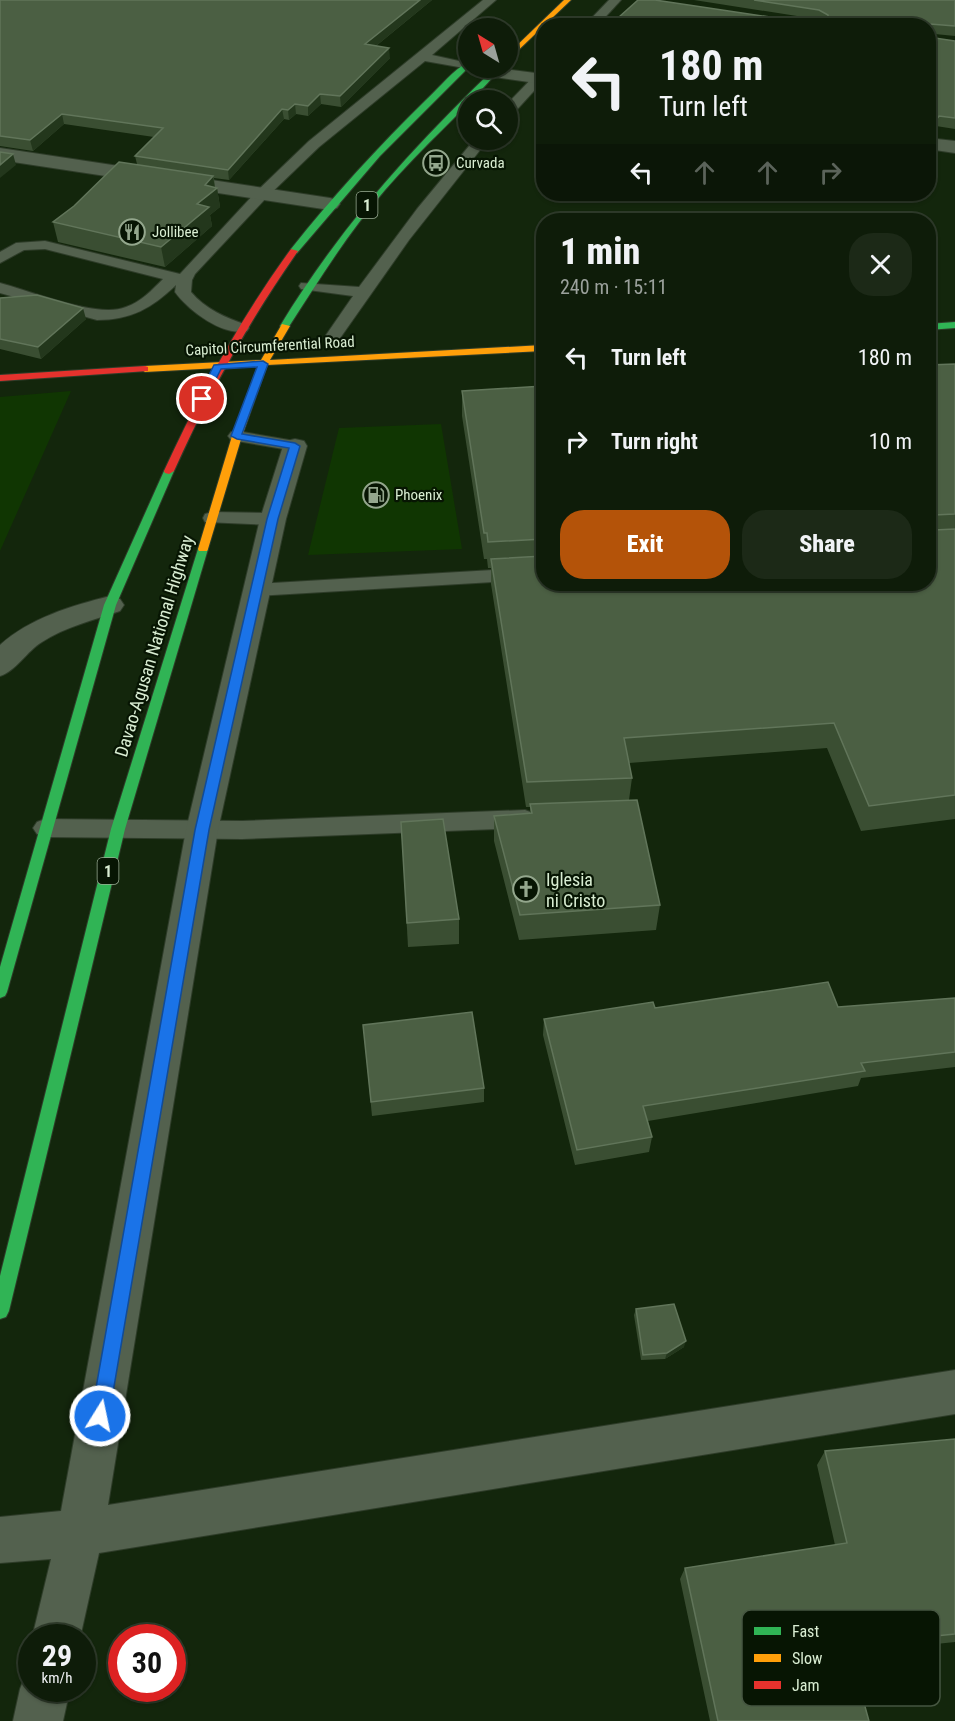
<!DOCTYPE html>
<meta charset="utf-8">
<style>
:root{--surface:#0e1c09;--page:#1c2917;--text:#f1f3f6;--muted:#9ba19c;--line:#2e3a2a;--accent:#b45309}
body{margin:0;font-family:"Roboto Condensed",sans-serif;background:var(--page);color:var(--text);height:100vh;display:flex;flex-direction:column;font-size:22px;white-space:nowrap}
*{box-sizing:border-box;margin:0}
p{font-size:20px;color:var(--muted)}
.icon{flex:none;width:33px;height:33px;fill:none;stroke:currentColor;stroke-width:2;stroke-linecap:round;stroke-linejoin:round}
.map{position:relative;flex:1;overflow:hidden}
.drawer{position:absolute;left:536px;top:213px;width:400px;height:378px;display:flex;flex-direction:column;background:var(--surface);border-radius:24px;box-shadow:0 2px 4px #0004,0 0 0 2px var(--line)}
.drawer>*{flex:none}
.top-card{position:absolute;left:536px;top:18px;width:400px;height:183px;border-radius:24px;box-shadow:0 2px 4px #0004,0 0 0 2px var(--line);background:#0e1c09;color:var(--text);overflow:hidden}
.needle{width:39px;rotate:323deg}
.controls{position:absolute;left:458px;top:18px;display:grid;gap:12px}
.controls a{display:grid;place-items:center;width:60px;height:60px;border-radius:50%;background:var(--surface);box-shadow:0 2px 4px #0004,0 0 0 2px var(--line);font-size:30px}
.speed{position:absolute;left:18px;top:1624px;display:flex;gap:12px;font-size:30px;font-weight:700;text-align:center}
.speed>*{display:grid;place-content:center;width:78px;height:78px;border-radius:50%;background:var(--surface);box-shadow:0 2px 4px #0004,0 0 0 2px var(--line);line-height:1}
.speed small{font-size:15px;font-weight:400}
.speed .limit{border:9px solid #d22;background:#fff;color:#111}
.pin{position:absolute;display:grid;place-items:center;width:51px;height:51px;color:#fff;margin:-26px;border:3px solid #fff;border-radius:50%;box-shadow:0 2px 6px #0007}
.me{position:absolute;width:66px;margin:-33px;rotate:10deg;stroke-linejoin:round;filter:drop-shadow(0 0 4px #0008)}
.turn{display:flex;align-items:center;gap:21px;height:126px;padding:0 24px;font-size:27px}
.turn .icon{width:78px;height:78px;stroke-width:2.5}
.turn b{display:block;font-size:42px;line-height:51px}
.lanes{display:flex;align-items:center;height:57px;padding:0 24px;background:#0003;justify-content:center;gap:30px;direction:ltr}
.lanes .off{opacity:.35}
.round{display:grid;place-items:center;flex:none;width:63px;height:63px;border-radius:24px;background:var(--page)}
.overview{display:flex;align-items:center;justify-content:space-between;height:102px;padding:0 24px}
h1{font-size:36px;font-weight:800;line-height:45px}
.primary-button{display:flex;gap:12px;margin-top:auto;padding:12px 24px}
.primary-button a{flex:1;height:69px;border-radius:24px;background:var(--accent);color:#fff;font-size:24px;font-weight:800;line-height:69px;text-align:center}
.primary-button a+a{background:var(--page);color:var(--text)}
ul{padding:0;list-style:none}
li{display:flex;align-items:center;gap:18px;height:84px;padding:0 24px}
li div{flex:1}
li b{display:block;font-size:22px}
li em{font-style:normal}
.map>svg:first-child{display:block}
.built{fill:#103602}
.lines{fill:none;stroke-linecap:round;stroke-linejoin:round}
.lane-casing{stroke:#2e3c29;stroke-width:2}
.street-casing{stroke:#2e3c29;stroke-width:2}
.fast-casing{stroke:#2e3c29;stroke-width:2}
.slow-casing{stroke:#2e3c29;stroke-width:2}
.jam-casing{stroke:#2e3c29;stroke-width:2}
.lane{fill:#53614e;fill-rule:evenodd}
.street{fill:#53614e;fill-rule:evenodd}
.fast{fill:#30b455;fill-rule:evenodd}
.slow{fill:#ff9f0a;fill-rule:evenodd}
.jam{fill:#e5322d;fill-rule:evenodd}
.wall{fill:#3a4e32}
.shaded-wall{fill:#23371c}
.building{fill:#4b5f43;stroke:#61755a;stroke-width:1.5}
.route{fill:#1a73e8;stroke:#114b97;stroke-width:1.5}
.labels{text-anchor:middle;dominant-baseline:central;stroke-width:4.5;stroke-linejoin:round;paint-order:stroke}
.far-poi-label{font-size:15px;fill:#d9edd2;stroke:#071503;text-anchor:start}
.far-street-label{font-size:15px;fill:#d9edd2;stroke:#071503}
.shield{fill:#071503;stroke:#9aac94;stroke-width:1.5}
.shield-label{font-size:16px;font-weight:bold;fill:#d9edd2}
.street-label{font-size:18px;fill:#d9edd2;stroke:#071503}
.poi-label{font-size:18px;fill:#d9edd2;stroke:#071503;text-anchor:start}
.key{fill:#071503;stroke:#465641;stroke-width:1.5}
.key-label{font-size:16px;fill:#d9edd2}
</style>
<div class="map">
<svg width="955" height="1721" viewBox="0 0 955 1721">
<rect width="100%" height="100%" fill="#13260c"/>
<g class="built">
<polygon points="71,391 0,551 0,397"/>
<polygon points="441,424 462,549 308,555 339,428"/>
</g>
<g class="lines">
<g class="lane-casing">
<g id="lane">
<path d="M483,0H496L432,55L468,63L470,69L425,61L319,147L267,197L195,274L192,280L191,292C205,309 226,318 247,325L249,328L247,331C223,337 188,310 175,292L176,285C152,308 131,320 97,320L0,293V283C31,291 98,319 126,307C141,302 152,290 163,279L45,249L24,250L0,263V252L16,243L45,241L180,274L257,191L309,141Z"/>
<polygon points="609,0 621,0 597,26 584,26"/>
<polygon points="543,70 543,81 512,115 507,116 507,104 539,71"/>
<polygon points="474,140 488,140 409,240 338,341 326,341 324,338 353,296 301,289 299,286 301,283 359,287 417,209"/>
<polygon points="237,431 295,441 301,442 304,446 301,450 295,451 231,440 228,436 231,432"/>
<polygon points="212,512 273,513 280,515 282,519 280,523 273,525 205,522 203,518 205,514"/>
<polygon points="543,567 543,579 256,596 249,595 246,590 249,585 256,584"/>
<polygon points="525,810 533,813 537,819 533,825 525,828 242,839 45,837 37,834 33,828 37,822 45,819 242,821"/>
</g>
</g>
<g class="street-casing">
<g id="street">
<polygon points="487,68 497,68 543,74 543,84 487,76 484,72"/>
<polygon points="928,138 955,141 955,153 928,149"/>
<polygon points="0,148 330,198 337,200 340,204 337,208 330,210 0,160"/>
<polygon points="295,439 304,441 307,446 286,519 218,830 108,1505 955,1370 955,1414 99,1553 80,1638 32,1638 51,1559 0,1563 0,1517 61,1511 186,830 260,519 283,446 286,441"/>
<path d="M110,596L120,599L124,605L120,611C94,620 65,627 42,642C27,651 16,671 0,676V645C30,618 71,606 110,596Z"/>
<polygon points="32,1670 32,1689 70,1689 63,1721 13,1721 20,1689 27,1671"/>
</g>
</g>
<g class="fast-casing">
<g id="fast">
<path d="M468,62V68L380,156L297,253H291V249C333,196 379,146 427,99C440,87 453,70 468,62Z"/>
<path d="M495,68H501C465,110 422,147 385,190C348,233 319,280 288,328H282L280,326C340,227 412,148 495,68Z"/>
<polygon points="955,322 955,328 928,330 928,324"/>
<polygon points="169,468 174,471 116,605 7,992 5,996 0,998 0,967 104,605 164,471"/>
<polygon points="203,546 208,549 125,829 9,1311 6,1317 0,1319 0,1276 111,829 198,549"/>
</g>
</g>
<g class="slow-casing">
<g id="slow">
<polygon points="564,0 571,0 507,61 507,55"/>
<polygon points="282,324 290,326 270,360 543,345 543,351 267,365 242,436 208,549 207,551 199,551 198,549 232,436 258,366 145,372 140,369 145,366 261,360"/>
</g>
</g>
<g class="jam-casing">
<g id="jam">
<path d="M291,249L298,251C249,321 209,393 174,471L169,474L165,473L164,471C200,393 240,319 291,249Z"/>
<polygon points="145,366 148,367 148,371 0,381 0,375"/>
</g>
</g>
<use href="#lane" class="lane"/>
<use href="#street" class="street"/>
<use href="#fast" class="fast"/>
<use href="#slow" class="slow"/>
<use href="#jam" class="jam"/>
</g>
<g class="wall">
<polygon points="0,0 432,0 376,46 390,58 341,107 321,104 308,116 296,114 289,120 284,119 229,180 214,178 215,187 217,188 220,207 210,215 212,226 165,267 58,242 53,222 137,164 135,156 154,137 64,124 33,151 0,146"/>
<polygon points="694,0 955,0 955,36 783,19 816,19"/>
<polygon points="928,37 955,41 955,129 936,126 931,135 928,134"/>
<polygon points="0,298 86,319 41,359 0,349"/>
<polygon points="955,364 955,819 861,831 827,748 629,763 632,778 629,800 660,905 656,930 519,940 494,841 494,816 530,813 530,807 526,807 491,584 491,568 488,568 487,559 484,559 462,416 462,391 543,386 543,584 928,365"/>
<polygon points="401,822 459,919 459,944 408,947"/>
<polygon points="955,998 955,1067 861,1078 858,1086 648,1121 652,1137 649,1152 575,1165 543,1035 544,1019 655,1008 838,1007"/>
<polygon points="363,1025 484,1088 484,1102 372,1116"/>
<polygon points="636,1309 684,1347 665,1359 641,1360 634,1315"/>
<polygon points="955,1439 955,1642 851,1653 869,1721 710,1721 680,1579 685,1568 835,1545 817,1465 825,1451"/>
</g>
<g class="shaded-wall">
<polygon points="420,0 432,0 366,54 365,44"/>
<polygon points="389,48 390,58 341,107 340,96"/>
<polygon points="320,94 321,104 308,116 308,106"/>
<polygon points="295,104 296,114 289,120 288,110"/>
<polygon points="282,109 284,119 229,180 228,170"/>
<polygon points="62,114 64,124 33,151 30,140"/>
<polygon points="939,116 936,126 931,135 933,125"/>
<polygon points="13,154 16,165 0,178 0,165"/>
<polygon points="213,176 215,189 217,188 220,207 210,215 212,226 165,267 161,247 197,204 205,185"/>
<polygon points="83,308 86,319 41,359 38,347"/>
<polygon points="686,1341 684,1347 665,1359 667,1353"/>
</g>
<g class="building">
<polygon points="0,0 420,0 365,44 389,48 340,96 320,94 308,106 295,104 288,110 282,109 228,170 135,156 163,128 62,114 30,140 0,136"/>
<polygon points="638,0 655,0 783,19 828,18 828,15 819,10 754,0 955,0 955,26 930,24 928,26 609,26"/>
<polygon points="928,37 955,41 955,118 939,116 933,125 928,124"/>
<polygon points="0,152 13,154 0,165"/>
<polygon points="119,162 213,176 205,185 217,188 197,204 209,207 161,247 53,222 74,206"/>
<polygon points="37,295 83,308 38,347 0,339 0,298"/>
<polygon points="955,364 955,514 934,515 934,530 955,529 955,795 869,806 834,723 624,738 632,778 527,782 491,559 543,556 543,584 928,584 928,365"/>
<polygon points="543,386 543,539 488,542 487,533 484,533 462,391"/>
<polygon points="637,800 660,905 520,915 494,816 532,813 530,804"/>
<polygon points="443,819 459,919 407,923 401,822"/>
<polygon points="828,982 838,1007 955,998 955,1052 861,1063 865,1071 643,1106 652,1137 577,1150 544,1019 653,1002 655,1008"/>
<polygon points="472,1012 484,1088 371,1102 363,1025"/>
<polygon points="674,1304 686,1341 667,1353 643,1355 636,1309"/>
<polygon points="955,1439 955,1634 848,1645 869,1721 718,1721 685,1568 847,1543 825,1451"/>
</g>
<polygon class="route" points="263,361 268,364 242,434 295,443 300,446 278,519 209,830 109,1416 107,1422 100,1425 94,1422 91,1416 195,830 267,519 289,448 237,439 231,436 257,367 221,369 205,401 197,399 214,365"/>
<defs>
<g id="bus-ring" transform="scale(1.35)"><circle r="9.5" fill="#071503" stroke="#94a78d" stroke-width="1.5"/><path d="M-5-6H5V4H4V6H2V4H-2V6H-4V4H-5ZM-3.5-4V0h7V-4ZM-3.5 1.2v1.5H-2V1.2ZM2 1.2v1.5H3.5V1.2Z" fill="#94a78d"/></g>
<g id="restaurant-ring" transform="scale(1.35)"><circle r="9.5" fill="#071503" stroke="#94a78d" stroke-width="1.5"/><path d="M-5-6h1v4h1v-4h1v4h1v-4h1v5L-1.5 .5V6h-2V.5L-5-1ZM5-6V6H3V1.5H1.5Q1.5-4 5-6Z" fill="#94a78d"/></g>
<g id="fuel-ring" transform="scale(1.35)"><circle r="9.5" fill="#071503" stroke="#94a78d" stroke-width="1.5"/><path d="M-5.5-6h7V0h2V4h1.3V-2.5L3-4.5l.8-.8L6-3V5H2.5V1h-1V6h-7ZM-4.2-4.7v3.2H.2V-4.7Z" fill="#94a78d"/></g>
<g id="church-ring" transform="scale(1.35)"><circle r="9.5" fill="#071503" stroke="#94a78d" stroke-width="1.5"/><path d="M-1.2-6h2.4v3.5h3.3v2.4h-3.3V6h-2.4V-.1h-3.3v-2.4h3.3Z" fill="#94a78d"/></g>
</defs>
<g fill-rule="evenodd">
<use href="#bus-ring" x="436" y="163"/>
<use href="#restaurant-ring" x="132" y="232"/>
<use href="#fuel-ring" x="376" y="495"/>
<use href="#church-ring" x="526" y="889"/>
</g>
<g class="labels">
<g class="far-poi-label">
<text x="456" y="163">Curvada</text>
<text x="152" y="232">Jollibee</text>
<text x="395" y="495">Phoenix</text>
</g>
<g class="far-street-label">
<text transform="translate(270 346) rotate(-3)">Capitol Circumferential Road</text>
</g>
<g class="shield">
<rect x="356.5" y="192" width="21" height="26" rx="4.5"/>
<rect x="97.5" y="858" width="21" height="26" rx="4.5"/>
</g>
<g class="shield-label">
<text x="367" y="205">1</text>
<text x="108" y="871">1</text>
</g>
<g class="street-label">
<text transform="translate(154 646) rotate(-73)">Davao-Agusan National Highway</text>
</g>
<g class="poi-label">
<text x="546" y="879">Iglesia<tspan x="546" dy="21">ni Cristo</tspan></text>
</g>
</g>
<rect x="742" y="1610" width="198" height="96" rx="9" class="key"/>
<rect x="754" y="1627" width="27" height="8" fill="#30b455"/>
<rect x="754" y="1654" width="27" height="8" fill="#ff9f0a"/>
<rect x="754" y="1681" width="27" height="8" fill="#e5322d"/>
<g class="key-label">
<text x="792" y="1637">Fast</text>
<text x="792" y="1664">Slow</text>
<text x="792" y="1691">Jam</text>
</g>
</svg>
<div class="controls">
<a><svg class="needle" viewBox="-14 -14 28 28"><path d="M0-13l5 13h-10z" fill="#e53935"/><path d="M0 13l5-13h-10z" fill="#9ba19c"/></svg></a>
<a><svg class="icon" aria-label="search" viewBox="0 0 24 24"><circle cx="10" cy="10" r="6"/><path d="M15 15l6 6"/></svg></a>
</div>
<div class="speed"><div>29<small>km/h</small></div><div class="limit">30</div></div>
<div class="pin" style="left:202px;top:399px;background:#d93025"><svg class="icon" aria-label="arrive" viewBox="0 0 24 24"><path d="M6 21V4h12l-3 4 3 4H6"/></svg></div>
<svg class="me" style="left:100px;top:1416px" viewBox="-20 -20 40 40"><circle r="17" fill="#1a73e8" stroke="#fff" stroke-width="3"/><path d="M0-11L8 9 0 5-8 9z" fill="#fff"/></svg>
<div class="top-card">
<div class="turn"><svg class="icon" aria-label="left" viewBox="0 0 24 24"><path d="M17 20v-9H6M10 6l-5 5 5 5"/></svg><div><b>180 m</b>Turn left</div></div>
<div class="lanes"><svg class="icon" aria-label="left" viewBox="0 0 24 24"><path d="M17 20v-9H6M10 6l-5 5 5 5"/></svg><svg class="icon off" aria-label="ahead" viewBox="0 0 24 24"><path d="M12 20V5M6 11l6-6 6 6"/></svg><svg class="icon off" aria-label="ahead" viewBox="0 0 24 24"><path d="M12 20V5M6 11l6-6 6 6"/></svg><svg class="icon off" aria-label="right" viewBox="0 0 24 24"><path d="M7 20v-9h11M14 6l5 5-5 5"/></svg></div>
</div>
<section class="drawer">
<div class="overview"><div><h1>1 min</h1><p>240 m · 15:11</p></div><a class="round"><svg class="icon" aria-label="close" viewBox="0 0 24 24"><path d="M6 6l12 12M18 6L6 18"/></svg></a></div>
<ul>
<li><svg class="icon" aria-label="left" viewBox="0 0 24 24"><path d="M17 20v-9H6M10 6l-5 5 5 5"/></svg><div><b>Turn left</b></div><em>180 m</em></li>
<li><svg class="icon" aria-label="right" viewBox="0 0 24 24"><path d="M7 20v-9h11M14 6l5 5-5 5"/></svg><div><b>Turn right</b></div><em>10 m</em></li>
</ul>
<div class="primary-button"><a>Exit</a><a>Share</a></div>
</section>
</div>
